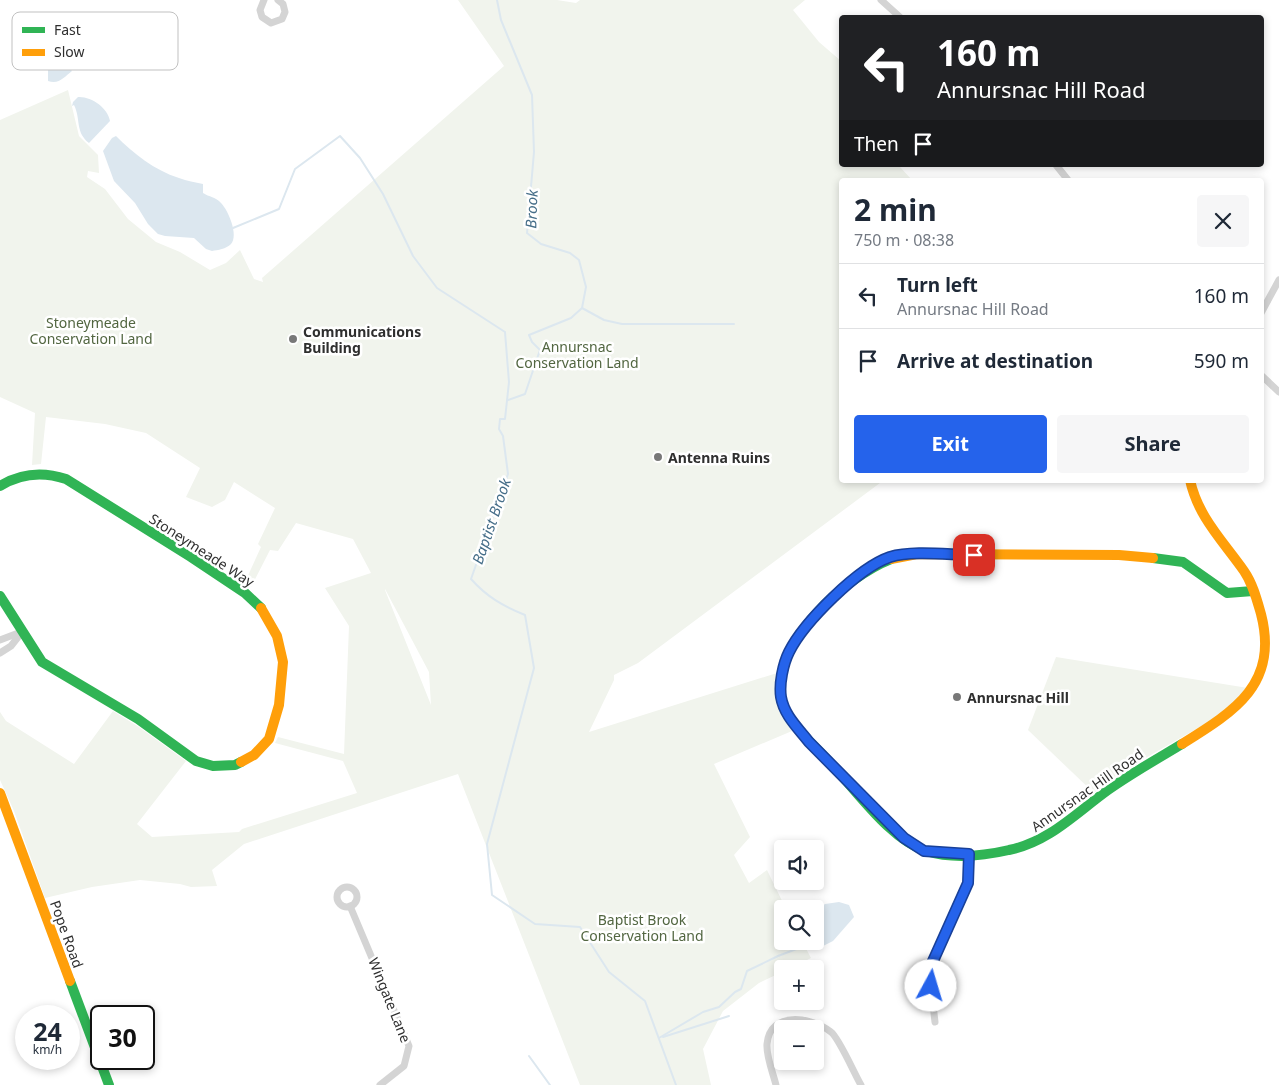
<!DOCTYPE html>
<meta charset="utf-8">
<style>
:root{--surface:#fff;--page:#f6f6f7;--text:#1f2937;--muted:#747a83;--line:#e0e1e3;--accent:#2563eb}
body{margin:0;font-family:"Noto Sans",sans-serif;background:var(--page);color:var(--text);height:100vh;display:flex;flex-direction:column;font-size:19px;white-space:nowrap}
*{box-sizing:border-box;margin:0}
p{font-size:16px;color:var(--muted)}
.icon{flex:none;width:28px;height:28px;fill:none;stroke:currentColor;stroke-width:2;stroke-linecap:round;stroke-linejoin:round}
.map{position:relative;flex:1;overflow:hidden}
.sheet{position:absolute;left:839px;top:178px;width:425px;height:305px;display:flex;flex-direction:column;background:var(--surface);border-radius:5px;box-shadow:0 2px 8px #0003}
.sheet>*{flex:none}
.hud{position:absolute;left:839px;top:15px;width:425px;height:152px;border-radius:5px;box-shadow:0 2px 8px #0003;background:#202124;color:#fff;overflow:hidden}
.buttons{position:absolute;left:774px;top:840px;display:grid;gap:10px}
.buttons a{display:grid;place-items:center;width:50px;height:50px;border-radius:5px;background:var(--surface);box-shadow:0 2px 8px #0003;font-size:25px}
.speed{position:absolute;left:15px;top:1005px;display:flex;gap:10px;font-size:25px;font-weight:700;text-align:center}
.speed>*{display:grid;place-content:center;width:65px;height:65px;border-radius:50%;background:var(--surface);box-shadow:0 2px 8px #0003;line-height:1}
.speed small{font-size:12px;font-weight:400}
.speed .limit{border:2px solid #111;border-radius:8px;background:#fff;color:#111}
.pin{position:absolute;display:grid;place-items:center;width:42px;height:42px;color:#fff;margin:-21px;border-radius:10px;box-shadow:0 2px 8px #0006}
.me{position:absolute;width:55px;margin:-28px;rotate:6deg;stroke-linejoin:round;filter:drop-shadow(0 0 4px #0008)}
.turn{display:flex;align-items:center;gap:18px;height:105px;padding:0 15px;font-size:22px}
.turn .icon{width:65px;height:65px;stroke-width:2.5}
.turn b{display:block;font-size:35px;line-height:42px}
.then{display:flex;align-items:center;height:48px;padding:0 15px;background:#0003;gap:10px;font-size:19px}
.round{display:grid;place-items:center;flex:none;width:52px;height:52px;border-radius:5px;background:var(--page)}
.head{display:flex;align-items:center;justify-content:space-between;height:85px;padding:0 15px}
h1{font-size:30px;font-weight:700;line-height:38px}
.action{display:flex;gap:10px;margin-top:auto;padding:10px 15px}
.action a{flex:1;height:58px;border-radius:5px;background:var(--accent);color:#fff;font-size:20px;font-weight:700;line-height:58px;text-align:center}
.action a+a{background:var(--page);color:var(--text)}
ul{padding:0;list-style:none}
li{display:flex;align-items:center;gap:15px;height:65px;padding:0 15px;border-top:1px solid var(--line)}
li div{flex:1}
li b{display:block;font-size:19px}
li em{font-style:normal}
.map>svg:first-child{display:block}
.green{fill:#f1f4ed;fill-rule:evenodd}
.water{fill:#dce7ef}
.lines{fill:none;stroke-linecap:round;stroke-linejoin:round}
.stream{stroke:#dce7ef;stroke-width:2}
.street{stroke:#d4d4d4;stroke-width:7}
.fast{stroke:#30b455;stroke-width:10}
.slow{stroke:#ff9f0a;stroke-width:10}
.route-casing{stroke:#184099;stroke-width:12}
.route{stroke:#2563eb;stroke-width:9}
.poi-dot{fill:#787878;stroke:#fff;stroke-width:2}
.labels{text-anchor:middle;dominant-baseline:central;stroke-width:5;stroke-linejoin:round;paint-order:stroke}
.park-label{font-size:14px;fill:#526641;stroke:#fff}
.poi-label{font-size:14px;font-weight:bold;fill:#2f2f2f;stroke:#fff;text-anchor:start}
.street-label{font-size:14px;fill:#2f2f2f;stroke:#fff}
.water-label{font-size:15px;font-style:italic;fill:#466e89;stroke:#fff}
.key{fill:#fff;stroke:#c1c1c1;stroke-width:1}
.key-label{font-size:14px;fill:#2f2f2f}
</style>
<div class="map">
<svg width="1279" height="1085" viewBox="0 0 1279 1085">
<rect width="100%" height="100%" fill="#fff"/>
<g class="green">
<path d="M458,0H557L576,3L580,0H805L793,10L819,42L841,61V165H902L900,167L912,180H841V480H884L638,663L614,675V680L589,732L777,673C775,690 782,717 792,731L714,764L750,837L734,855L749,883L767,870L786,909H782V941H802L811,958L789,969H782V972L759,983L723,1011L703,1049L711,1085H580L458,774L244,844L212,870L217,886L191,887L180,884L140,880L92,887L45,898L14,811L0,780V712L6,721L74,764L113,711L139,727L186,761L137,824L152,837L239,832L242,829L357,793L343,761L275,743L278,737L344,754L349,626L325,588L371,573L353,539L296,523L278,551L270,550L251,587L245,582L261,547L258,544L275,508L234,482L225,500L212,507L186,497L200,468L146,433L105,424L46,417L41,464L32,465L35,413L0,397V120L68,90L79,136L98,155L99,173L88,171L87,177L105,189L128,219L156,242L180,252L210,270L226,263L240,250L254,279L263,282L262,278L504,66ZM385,589L429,672L431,705L385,590Z"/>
<polygon points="1056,657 1248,688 1226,712 1121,772 1094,793 1028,730"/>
</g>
<g class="water">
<path d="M56,63L67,65L72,71C64,77 59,85 48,81V70Z"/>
<path d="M78,97C91,96 108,108 110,121L89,143C75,132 81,119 74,105L72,106L73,102Z"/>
<path d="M116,136C134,154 154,170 179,178C187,181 195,182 203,184V193C209,197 216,197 221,203C228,210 239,235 231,244C226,249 218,250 212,251L206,249L194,238L165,236L158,234L148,224L135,203L114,181L103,151L112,138Z"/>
<polygon points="839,902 849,905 854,917 833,941 823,946 815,942 815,912 825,904"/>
</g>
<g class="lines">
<g class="stream">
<polyline points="497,0 501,20 532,95 534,152 527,233 541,244 570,253 579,260 586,287 582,308 571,318 529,335 532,342 540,350 525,394 508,400"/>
<path d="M233,228L279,209L295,169L340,136L360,158L383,194L413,256L437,288L505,332L509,382L505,419H500L499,429L503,436L508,474L471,579C487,597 503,606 525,615L534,668L487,844L492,895L535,924L580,927L609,972L645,1001L676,1085"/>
<polyline points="582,308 604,320 622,324 734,324"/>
<polyline points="663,1037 729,1016"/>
<polyline points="659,1038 703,1012 719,1007 735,992 741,989 747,971 778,956 815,942"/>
<polyline points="529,1056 550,1085"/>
</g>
<g class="street">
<polyline points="264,0 260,10 262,17 271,23 282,19 285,12 283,4 278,0"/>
<polyline points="881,0 901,18"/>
<polyline points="1056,165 1068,180"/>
<polyline points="1261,313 1279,280"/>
<polyline points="1261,375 1279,392"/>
<polyline points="0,640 21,632"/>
<polyline points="0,653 11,646 22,632"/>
<circle cx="347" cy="897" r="10"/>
<polyline points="350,906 409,1046 404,1066 380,1085"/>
<polyline points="935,1022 929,970 968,883 969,854"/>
<path d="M776,1085C773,1073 766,1056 767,1044C770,1010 812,1017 831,1032C839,1038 854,1073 861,1085"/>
</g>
<g class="fast">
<path d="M0,486C21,473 42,471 66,479L191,557L245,593L261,608"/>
<polyline points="1153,558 1183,562 1227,593 1253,591"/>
<path d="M891,559C845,577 773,642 781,696C782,703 785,711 789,717C801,735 818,749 832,765C858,792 890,839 926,851C952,859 983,856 1009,850C1049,842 1076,813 1108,790C1132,773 1157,759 1182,744"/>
<polyline points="0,596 42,662 138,719 196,761 213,766 235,765 241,762"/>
<polyline points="70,981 109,1085"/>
</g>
<g class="slow">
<polyline points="891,559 917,554 1119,555 1153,558"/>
<path d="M1182,744C1235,711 1279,684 1261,614C1257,600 1253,584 1244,571C1223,541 1198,517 1190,480"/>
<polyline points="241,762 254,755 269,739 279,705 283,662 277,636 261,608"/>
<polyline points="0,793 70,981"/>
</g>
</g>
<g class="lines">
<g class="route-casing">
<path id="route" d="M931,986L929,970L968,883L969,854L924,851L904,838L809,742C798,728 784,715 781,697C779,684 783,664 789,652C804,622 858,568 890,557C913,550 950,555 974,555"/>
</g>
<use href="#route" class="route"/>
</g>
<g class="poi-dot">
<circle cx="293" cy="339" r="5"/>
<circle cx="658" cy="457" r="5"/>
<circle cx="957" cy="697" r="5"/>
</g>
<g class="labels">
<g class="park-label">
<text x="91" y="322">Stoneymeade<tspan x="91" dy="16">Conservation Land</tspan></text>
<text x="577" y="346">Annursnac<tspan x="577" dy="16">Conservation Land</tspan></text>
<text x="642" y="919">Baptist Brook<tspan x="642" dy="16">Conservation Land</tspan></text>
</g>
<g class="poi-label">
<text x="303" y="331">Communications<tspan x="303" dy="16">Building</tspan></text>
<text x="668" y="457">Antenna Ruins</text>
<text x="967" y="697">Annursnac Hill</text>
</g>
<g class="street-label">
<text transform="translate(202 550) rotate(33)">Stoneymeade Way</text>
<text transform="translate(1087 790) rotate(-35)">Annursnac Hill Road</text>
<text transform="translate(67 934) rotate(70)">Pope Road</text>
<text transform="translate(390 1000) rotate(68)">Wingate Lane</text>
</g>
<g class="water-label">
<text transform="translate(531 209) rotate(-88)">Brook</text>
<text transform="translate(491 521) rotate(-71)">Baptist Brook</text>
</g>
</g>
<rect x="12" y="12" width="166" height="58" rx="8" class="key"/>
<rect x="22" y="27" width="23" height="6" fill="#30b455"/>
<rect x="22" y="49" width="23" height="7" fill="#ff9f0a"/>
<g class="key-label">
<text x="54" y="35">Fast</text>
<text x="54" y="57">Slow</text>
</g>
</svg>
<div class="buttons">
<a><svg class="icon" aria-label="sound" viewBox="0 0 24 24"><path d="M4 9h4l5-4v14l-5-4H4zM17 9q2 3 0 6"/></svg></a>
<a><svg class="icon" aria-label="search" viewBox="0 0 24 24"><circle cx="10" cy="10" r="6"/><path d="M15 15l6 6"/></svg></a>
<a>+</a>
<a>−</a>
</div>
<div class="speed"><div>24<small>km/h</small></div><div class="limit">30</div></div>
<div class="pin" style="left:974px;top:555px;background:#d93025"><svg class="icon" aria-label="arrive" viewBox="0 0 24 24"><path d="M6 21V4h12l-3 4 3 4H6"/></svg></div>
<svg class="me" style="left:931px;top:986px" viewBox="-20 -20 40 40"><circle r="19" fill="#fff"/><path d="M0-13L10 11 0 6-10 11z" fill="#2563eb"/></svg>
<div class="hud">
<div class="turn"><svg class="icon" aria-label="left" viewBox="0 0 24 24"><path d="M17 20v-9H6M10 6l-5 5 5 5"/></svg><div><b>160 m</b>Annursnac Hill Road</div></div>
<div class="then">Then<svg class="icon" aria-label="arrive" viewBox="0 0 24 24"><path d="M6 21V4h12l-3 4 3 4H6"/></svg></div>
</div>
<section class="sheet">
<div class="head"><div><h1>2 min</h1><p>750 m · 08:38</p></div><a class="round"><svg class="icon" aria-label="close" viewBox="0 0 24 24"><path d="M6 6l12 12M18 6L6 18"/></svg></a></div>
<ul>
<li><svg class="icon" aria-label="left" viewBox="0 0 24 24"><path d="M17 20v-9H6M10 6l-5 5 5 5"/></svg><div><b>Turn left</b><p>Annursnac Hill Road</p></div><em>160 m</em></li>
<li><svg class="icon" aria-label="arrive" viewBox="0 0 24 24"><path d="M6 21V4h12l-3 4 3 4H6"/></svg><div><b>Arrive at destination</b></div><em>590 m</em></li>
</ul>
<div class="action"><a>Exit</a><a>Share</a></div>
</section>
</div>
